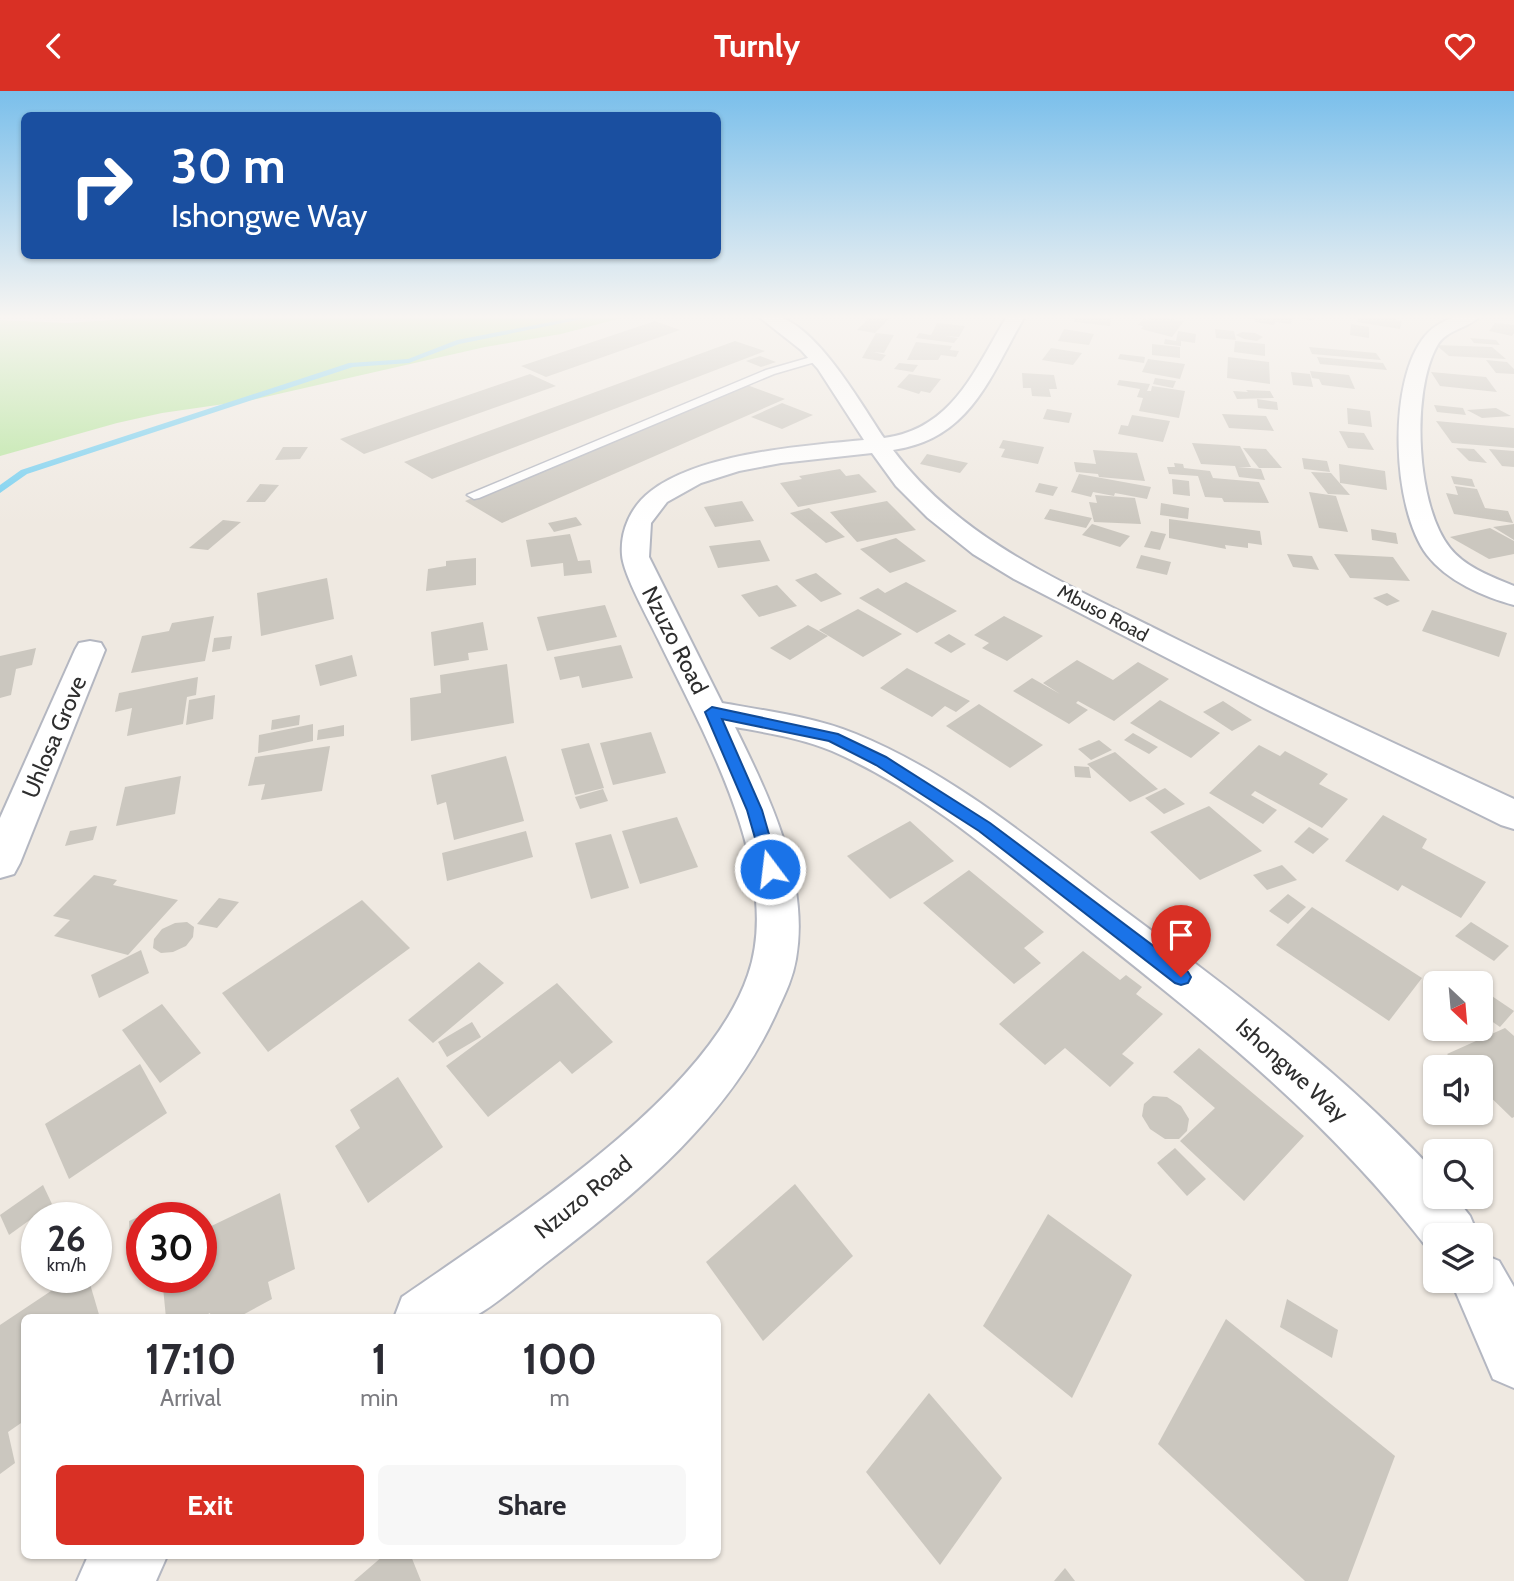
<!DOCTYPE html>
<style>
:root{--surface:#fff;--page:#f7f7f7;--text:#2b2b33;--muted:#7c7c81;--accent:#d93025}
body{margin:0;font-family:Cabin,sans-serif;background:var(--page);color:var(--text);height:100vh;display:flex;flex-direction:column;font-size:26px;white-space:nowrap}
*{box-sizing:border-box;margin:0}
p{font-size:23px;color:var(--muted)}
.icon{flex:none;width:38px;height:38px;fill:none;stroke:currentColor;stroke-width:2;stroke-linecap:round;stroke-linejoin:round}
.map{position:relative;flex:1;overflow:hidden}
.sheet{position:absolute;left:21px;top:1223px;width:700px;height:245px;display:flex;flex-direction:column;background:var(--surface);border-radius:10px;box-shadow:0 2px 5px #0004}
.sheet>*{flex:none}
.top-card{position:absolute;left:21px;top:21px;width:700px;height:147px;border-radius:10px;box-shadow:0 2px 5px #0004;background:#1a4fa0;color:#fff;overflow:hidden}
.needle{width:46px;rotate:154deg}
.tools{position:absolute;left:1423px;top:880px;display:grid;gap:14px}
.tools a{display:grid;place-items:center;width:70px;height:70px;border-radius:10px;background:var(--surface);box-shadow:0 2px 5px #0004;font-size:35px}
.speed{position:absolute;left:21px;top:1111px;display:flex;gap:14px;font-size:35px;font-weight:700;text-align:center}
.speed>*{display:grid;place-content:center;width:91px;height:91px;border-radius:50%;background:var(--surface);box-shadow:0 2px 5px #0004;line-height:1}
.speed small{font-size:18px;font-weight:400}
.speed .limit{border:10px solid #d22;background:#fff;color:#111}
.pin{position:absolute;display:grid;place-items:center;width:60px;height:60px;color:#fff;margin:-72px -30px;border-radius:50% 50% 50% 0;rotate:-45deg;box-shadow:0 0 7px #0007}
.pin .icon{rotate:45deg}
.me{position:absolute;width:77px;margin:-38px;rotate:345deg;stroke-linejoin:round;filter:drop-shadow(0 0 5px #0008)}
.turn{display:flex;align-items:center;gap:24px;height:147px;padding:0 35px;font-size:32px}
.turn .icon{width:91px;height:91px;stroke-width:2.5}
.turn b{display:block;font-size:49px;line-height:60px}
.eta{display:flex;justify-content:space-evenly;align-items:center;height:119px;text-align:center}
.eta b{font-size:42px;font-weight:800;line-height:49px}
.action{display:flex;gap:14px;margin-top:auto;padding:14px 35px}
.action a{flex:1;height:80px;border-radius:10px;background:var(--accent);color:#fff;font-size:28px;font-weight:800;line-height:80px;text-align:center}
.action a+a{background:var(--page);color:var(--text)}
header{display:flex;justify-content:space-between;align-items:center;height:91px;padding:0 35px;background:var(--accent);color:#fff;font-size:32px;font-weight:800}
.map>svg:first-child{display:block}
.green{fill:#b6e59e}
.lines{fill:none;stroke-linecap:round;stroke-linejoin:round}
.stream{fill:#75cff0;fill-rule:evenodd}
.building{fill:#cbc7bf}
.service-casing{stroke:#b4b7c1;stroke-width:3}
.minor-casing{stroke:#b4b7c1;stroke-width:4}
.service{fill:#fff;fill-rule:evenodd}
.minor{fill:#fff;fill-rule:evenodd}
.route{fill:#1a73e8;stroke:#114b97;stroke-width:2}
.labels{text-anchor:middle;dominant-baseline:central;stroke-width:6;stroke-linejoin:round;paint-order:stroke}
.far-street-label{font-size:19px;fill:#2e2e2e;stroke:#fff}
.street-label{font-size:23px;fill:#2e2e2e;stroke:#fff}
</style>
<header><svg class="icon" aria-label="back" viewBox="0 0 24 24"><path d="M15 5l-7 7 7 7"/></svg>Turnly<svg class="icon" aria-label="heart" viewBox="0 0 24 24"><path d="M12 20l-8-8c-3-5 5-10 8-4 3-6 11-1 8 4z"/></svg></header>
<div class="map">
<svg width="1514" height="1490" viewBox="0 0 1514 1490">
<rect width="100%" height="100%" fill="#efe9e1"/>
<polygon class="green" points="165,225 629,225 561,243 485,256 252,309 162,322 117,332 0,365 0,229 68,232"/>
<g class="lines">
<polygon class="stream" points="582,225 597,225 459,253 409,272 353,276 27,383 0,402 0,394 21,379 349,272 408,268 457,249"/>
</g>
<g class="building">
<polygon points="871,225 890,227 875,242 857,239"/>
<polygon points="1075,225 1111,227 1110,235 1074,231"/>
<polygon points="1152,225 1184,230 1172,246 1141,238 1143,235 1138,234 1143,228 1149,229"/>
<polygon points="1242,225 1294,226 1315,225 1313,230 1294,226 1290,233 1275,231 1274,234 1255,231 1256,229"/>
<polygon points="1359,225 1397,225 1396,229 1402,230 1400,238 1357,231"/>
<polygon points="655,230 680,239 546,286 521,275"/>
<polygon points="937,232 965,235 959,246 945,245 958,247 954,252 916,247 919,242 931,244"/>
<polygon points="1495,232 1514,234 1514,242 1512,245 1489,240"/>
<polygon points="1351,233 1369,236 1369,247 1350,244"/>
<polygon points="1064,238 1094,243 1089,254 1058,250"/>
<polygon points="1215,238 1234,240 1236,249 1216,247"/>
<polygon points="1178,240 1196,243 1195,252 1181,250 1181,255 1164,253 1165,248 1176,250"/>
<polygon points="1242,241 1255,242 1263,246 1257,250 1244,248 1236,244"/>
<polygon points="876,242 894,244 884,262 873,261 886,264 881,270 862,267"/>
<polygon points="1470,247 1496,249 1500,254 1474,252"/>
<polygon points="735,250 765,260 432,388 404,371"/>
<polygon points="1235,250 1265,253 1265,265 1234,261"/>
<polygon points="916,251 952,255 950,259 959,260 956,266 941,264 938,269 907,269"/>
<polygon points="1152,253 1180,256 1180,267 1152,264"/>
<polygon points="1436,254 1492,256 1506,268 1449,265"/>
<polygon points="1309,256 1376,262 1381,269 1312,263"/>
<polygon points="1051,257 1082,262 1073,274 1042,269"/>
<polygon points="1120,263 1145,266 1144,272 1118,268"/>
<polygon points="760,265 776,271 761,276 746,270"/>
<polygon points="1228,266 1269,271 1270,293 1227,287"/>
<polygon points="1317,266 1383,272 1387,279 1320,273"/>
<polygon points="1148,268 1185,273 1180,288 1142,281"/>
<polygon points="1486,269 1507,271 1514,278 1514,283 1496,282"/>
<polygon points="899,272 918,274 913,281 894,278"/>
<polygon points="1310,280 1349,284 1355,298 1322,294 1319,288 1312,287"/>
<polygon points="1291,281 1310,283 1313,296 1293,294"/>
<polygon points="1431,281 1486,286 1497,301 1440,295"/>
<polygon points="1022,282 1054,284 1057,298 1049,298 1051,306 1032,305 1031,297 1023,297"/>
<polygon points="530,283 556,295 364,363 340,348"/>
<polygon points="909,283 941,288 930,302 921,300 919,303 897,296"/>
<polygon points="1155,287 1176,290 1173,297 1153,293"/>
<polygon points="1119,289 1150,293 1147,300 1151,300 1152,295 1185,300 1179,327 1139,320 1143,307 1137,306 1140,298 1117,294"/>
<polygon points="747,294 785,308 502,432 465,410"/>
<polygon points="1246,299 1270,300 1274,307 1237,308 1233,300 1248,301"/>
<polygon points="1257,308 1277,311 1278,319 1258,317"/>
<polygon points="782,312 813,324 782,338 751,326"/>
<polygon points="1434,314 1463,317 1466,324 1437,321"/>
<polygon points="1347,317 1370,320 1372,336 1348,333"/>
<polygon points="1496,317 1511,325 1482,327 1467,319"/>
<polygon points="1047,318 1072,322 1069,332 1043,328"/>
<polygon points="1222,323 1266,325 1274,340 1229,337"/>
<polygon points="1132,324 1170,330 1163,351 1118,343 1121,334 1128,335"/>
<polygon points="1436,330 1514,337 1514,357 1452,352"/>
<polygon points="1339,340 1364,342 1374,359 1348,357"/>
<polygon points="1003,349 1044,356 1038,373 1001,366 1005,358 999,357"/>
<polygon points="1192,352 1240,355 1251,376 1238,376 1261,378 1265,389 1239,386 1235,375 1201,373"/>
<polygon points="283,356 308,356 300,368 275,369"/>
<polygon points="1243,357 1266,358 1282,377 1259,377"/>
<polygon points="1456,357 1474,358 1487,372 1469,370"/>
<polygon points="1489,358 1514,360 1514,376 1502,375"/>
<polygon points="1093,359 1137,362 1145,390 1099,386 1098,383 1076,381 1074,371 1096,373"/>
<polygon points="927,363 968,372 960,382 920,373"/>
<polygon points="1302,367 1327,370 1330,381 1304,378"/>
<polygon points="1174,372 1183,373 1184,377 1210,380 1213,387 1259,391 1269,412 1224,411 1222,407 1205,406 1198,385 1169,383 1167,376 1175,376"/>
<polygon points="1339,373 1385,380 1387,399 1340,392"/>
<polygon points="840,378 846,385 859,383 877,401 798,416 780,392 802,388 799,385"/>
<polygon points="1311,381 1331,382 1350,404 1328,403"/>
<polygon points="1079,383 1107,388 1151,396 1147,408 1115,402 1114,405 1093,401 1091,406 1071,401"/>
<polygon points="1451,385 1472,388 1475,396 1454,393"/>
<polygon points="1172,388 1189,390 1190,405 1173,403"/>
<polygon points="1039,392 1058,396 1053,405 1035,401"/>
<polygon points="260,393 279,394 265,411 246,411"/>
<polygon points="1455,395 1477,398 1485,417 1508,420 1513,432 1454,423 1446,402 1458,404"/>
<polygon points="1309,401 1336,405 1348,441 1319,437"/>
<polygon points="1095,404 1135,407 1141,433 1094,431 1089,411 1097,412"/>
<polygon points="742,410 754,430 715,436 704,416"/>
<polygon points="887,410 916,439 857,451 830,421"/>
<polygon points="1161,412 1189,417 1188,428 1160,424"/>
<polygon points="809,417 845,446 826,452 790,422"/>
<polygon points="1050,418 1092,427 1086,437 1044,428"/>
<polygon points="576,426 582,434 554,441 548,432"/>
<polygon points="1169,428 1260,440 1262,454 1248,452 1248,457 1225,454 1226,458 1169,447"/>
<polygon points="223,429 241,431 208,459 189,457"/>
<polygon points="1092,433 1130,445 1120,456 1082,444"/>
<polygon points="1514,433 1514,449 1493,436"/>
<polygon points="1490,437 1514,450 1514,463 1489,468 1450,446"/>
<polygon points="1371,438 1396,442 1398,453 1372,449"/>
<polygon points="1151,440 1166,443 1160,459 1144,456"/>
<polygon points="570,443 578,470 590,469 592,482 564,485 563,472 531,476 526,449"/>
<polygon points="896,447 926,470 890,482 860,458"/>
<polygon points="760,449 770,470 718,477 709,455"/>
<polygon points="1287,463 1312,465 1319,479 1293,476"/>
<polygon points="1334,463 1393,466 1410,490 1350,487"/>
<polygon points="1141,464 1171,471 1167,484 1136,477"/>
<polygon points="476,467 476,494 426,500 428,478 446,475 446,470"/>
<polygon points="816,482 842,503 821,511 795,489"/>
<polygon points="327,487 334,528 261,545 257,502"/>
<polygon points="906,491 957,520 917,542 859,507 878,497 885,502"/>
<polygon points="777,494 797,515 759,526 741,504"/>
<polygon points="1387,502 1400,510 1387,515 1373,507"/>
<polygon points="605,514 617,546 547,560 537,526"/>
<polygon points="858,518 902,543 863,566 819,539"/>
<polygon points="1432,519 1507,542 1499,566 1422,540"/>
<polygon points="214,525 205,570 131,582 142,545 169,540 172,532"/>
<polygon points="1004,525 1043,545 1007,570 982,557 989,552 974,544"/>
<polygon points="483,531 488,559 468,562 469,569 434,575 431,541"/>
<polygon points="808,534 828,545 790,569 770,557"/>
<polygon points="949,543 966,553 951,562 934,552"/>
<polygon points="232,545 230,558 212,561 214,547"/>
<polygon points="621,554 633,587 582,597 579,585 560,589 554,566"/>
<polygon points="36,557 32,574 16,578 11,604 0,607 0,565"/>
<polygon points="352,564 357,585 320,595 315,574"/>
<polygon points="1077,569 1113,589 1138,571 1169,588 1114,630 1078,610 1076,612 1088,619 1069,633 1013,600 1032,587 1060,603 1043,592"/>
<polygon points="507,573 514,632 411,650 410,607 441,602 440,584"/>
<polygon points="907,577 970,610 956,621 945,615 932,626 880,597"/>
<polygon points="198,586 196,604 187,606 183,633 127,645 132,617 115,621 119,602"/>
<polygon points="215,604 213,628 186,634 189,609"/>
<polygon points="1160,609 1220,642 1191,667 1130,632"/>
<polygon points="1223,610 1252,629 1232,640 1203,621"/>
<polygon points="979,613 1043,654 1010,677 946,635"/>
<polygon points="300,624 299,634 271,639 272,629"/>
<polygon points="313,633 313,650 258,662 259,644"/>
<polygon points="344,634 344,645 317,649 318,639"/>
<polygon points="651,641 666,682 613,694 600,652"/>
<polygon points="1133,642 1158,656 1149,663 1124,649"/>
<polygon points="1099,649 1112,659 1091,669 1078,658"/>
<polygon points="589,652 604,697 575,704 561,658"/>
<polygon points="1259,654 1280,665 1285,660 1328,683 1319,693 1348,708 1322,737 1255,700 1251,704 1277,719 1263,733 1209,702"/>
<polygon points="330,655 322,700 261,709 265,693 248,695 255,666"/>
<polygon points="1115,661 1158,698 1130,711 1087,673"/>
<polygon points="506,665 524,730 454,749 446,711 437,714 431,684"/>
<polygon points="1074,675 1089,676 1091,687 1075,686"/>
<polygon points="181,685 175,723 116,735 125,696"/>
<polygon points="1165,697 1185,713 1164,723 1145,707"/>
<polygon points="603,698 608,710 580,718 575,706"/>
<polygon points="1209,715 1262,760 1200,789 1150,741"/>
<polygon points="1383,724 1427,748 1422,757 1486,791 1461,827 1402,794 1398,800 1345,770"/>
<polygon points="677,726 698,776 640,793 622,740"/>
<polygon points="910,730 954,770 890,808 847,765"/>
<polygon points="97,735 93,749 65,755 70,740"/>
<polygon points="1309,736 1329,748 1313,763 1294,751"/>
<polygon points="526,740 533,766 447,790 442,762"/>
<polygon points="611,743 629,797 591,808 575,752"/>
<polygon points="1282,774 1297,789 1267,799 1253,784"/>
<polygon points="969,779 1044,841 1024,857 1041,872 1014,893 923,812"/>
<polygon points="94,784 117,789 113,794 178,809 128,864 54,845 70,829 53,825"/>
<polygon points="1288,803 1306,816 1288,833 1269,820"/>
<polygon points="219,807 239,811 217,837 197,833"/>
<polygon points="362,809 410,857 268,961 222,902"/>
<polygon points="1312,816 1422,887 1389,930 1276,854"/>
<polygon points="187,831 194,836 193,846 186,855 173,861 161,862 153,857 154,848 162,838 175,832"/>
<polygon points="1471,831 1509,855 1494,870 1455,845"/>
<polygon points="141,859 149,882 99,907 91,884"/>
<polygon points="1083,860 1120,889 1126,884 1142,896 1136,903 1163,923 1122,963 1134,972 1110,996 1065,957 1045,974 999,933"/>
<polygon points="479,871 504,892 433,952 408,929"/>
<polygon points="557,892 613,951 572,983 560,970 488,1026 446,975"/>
<polygon points="1480,897 1514,920 1500,936 1480,922"/>
<polygon points="162,913 201,962 160,992 122,939"/>
<polygon points="472,931 481,946 447,966 438,951"/>
<polygon points="1505,937 1514,945 1514,1026 1512,1027 1480,996 1480,976 1461,976 1447,963"/>
<polygon points="1199,957 1304,1045 1244,1110 1180,1050 1215,1017 1173,981"/>
<polygon points="140,973 167,1022 69,1088 45,1033"/>
<polygon points="398,986 443,1056 368,1112 335,1055 360,1037 350,1019"/>
<polygon points="1153,1005 1167,1006 1181,1015 1189,1028 1187,1040 1179,1048 1165,1048 1150,1038 1142,1025 1144,1013"/>
<polygon points="1175,1057 1206,1088 1187,1105 1157,1072"/>
<polygon points="795,1093 853,1165 763,1250 706,1171"/>
<polygon points="43,1094 52,1113 9,1144 0,1124"/>
<polygon points="280,1102 295,1178 268,1191 272,1208 237,1227 211,1227 210,1222 200,1227 166,1227 162,1186 201,1186 201,1140"/>
<polygon points="172,1111 174,1127 142,1127 142,1163 131,1168 129,1130"/>
<polygon points="1048,1123 1132,1184 1072,1307 983,1235"/>
<polygon points="72,1186 88,1186 100,1227 24,1227 24,1330 8,1341 15,1372 0,1383 0,1234"/>
<polygon points="1287,1208 1338,1239 1332,1267 1280,1236"/>
<polygon points="1226,1228 1395,1365 1348,1490 1305,1490 1158,1353"/>
<polygon points="929,1302 1002,1387 940,1474 866,1381"/>
<polygon points="383,1465 411,1465 421,1490 354,1490"/>
<polygon points="1065,1477 1075,1490 1054,1490"/>
</g>
<g class="lines">
<g class="service-casing">
<polygon id="service" points="818,264 822,265 822,269 774,283 479,407 474,408 467,404 766,279"/>
</g>
<g class="minor-casing">
<g id="minor">
<path d="M758,225C765,225 774,224 780,226C820,240 861,313 884,347C953,338 975,278 1007,225H1025C990,285 971,348 893,359C962,451 1069,494 1168,544C1282,601 1398,654 1514,708V738L1501,734L1264,617L1014,488L973,463L928,427L896,395L872,362L781,372L739,380L701,392L667,411L651,432L649,466L722,612C767,620 814,626 856,643C949,681 1030,748 1109,808C1223,893 1336,975 1433,1079L1435,1106H1455L1470,1125L1478,1144H1435V1165L1432,1163C1329,1028 1211,936 1079,831C1002,769 924,700 832,660C801,647 768,642 735,636C769,705 810,789 796,868C793,886 786,901 778,918C731,1026 637,1102 546,1172C528,1186 491,1218 473,1226C462,1231 410,1227 394,1227L402,1206C507,1133 706,1008 748,884C784,781 702,639 658,548C649,529 623,483 622,464C620,440 631,415 651,400C701,362 802,355 864,349L818,278L801,259Z"/>
<path d="M1456,225H1480C1468,238 1446,238 1437,255C1411,301 1416,415 1450,457C1465,476 1492,486 1514,495V514C1484,506 1447,490 1427,464C1392,418 1387,290 1425,245C1433,235 1444,230 1456,225Z"/>
<polygon points="90,550 101,552 105,559 20,772 14,783 0,787 0,727 75,559 79,552"/>
<polygon points="1480,1162 1499,1170 1514,1196 1514,1297 1493,1288 1451,1190 1480,1190"/>
<polygon points="88,1465 167,1465 156,1490 77,1490"/>
</g>
</g>
<use href="#service" class="service"/>
<use href="#minor" class="minor"/>
</g>
<linearGradient id="sky" x2="0" y2="1"><stop stop-color="#7abfeb"/><stop offset="0.52" stop-color="#f8f5f2"/><stop offset="1" stop-color="#f8f5f2" stop-opacity="0"/></linearGradient>
<rect width="1514" height="434" fill="url(#sky)"/>
<polygon class="route" points="712,616 838,643 886,666 990,732 1188,881 1191,886 1188,892 1181,894 1175,892 979,740 876,674 829,650 722,628 762,719 779,778 776,782 765,782 747,719 705,621"/>
<g class="labels">
<g class="far-street-label">
<text transform="translate(1103 522) rotate(28)">Mbuso Road</text>
</g>
<g class="street-label">
<text transform="translate(675 549) rotate(63)">Nzuzo Road</text>
<text transform="translate(54 646) rotate(-67)">Uhlosa Grove</text>
<text transform="translate(1292 979) rotate(42)">Ishongwe Way</text>
<text transform="translate(583 1106) rotate(-39)">Nzuzo Road</text>
</g>
</g>
</svg>
<div class="tools">
<a><svg class="needle" viewBox="-14 -14 28 28"><path d="M0-13l5 13h-10z" fill="#e53935"/><path d="M0 13l5-13h-10z" fill="#7c7c81"/></svg></a>
<a><svg class="icon" aria-label="sound" viewBox="0 0 24 24"><path d="M4 9h4l5-4v14l-5-4H4zM17 9q2 3 0 6"/></svg></a>
<a><svg class="icon" aria-label="search" viewBox="0 0 24 24"><circle cx="10" cy="10" r="6"/><path d="M15 15l6 6"/></svg></a>
<a><svg class="icon" aria-label="layers" viewBox="0 0 24 24"><path d="M12 4l9 5-9 5-9-5zM3 14l9 5 9-5"/></svg></a>
</div>
<div class="speed"><div>26<small>km/h</small></div><div class="limit">30</div></div>
<div class="pin" style="left:1181px;top:886px;background:#d93025"><svg class="icon" aria-label="arrive" viewBox="0 0 24 24"><path d="M6 21V4h12l-3 4 3 4H6"/></svg></div>
<svg class="me" style="left:770px;top:778px" viewBox="-20 -20 40 40"><circle r="17" fill="#1a73e8" stroke="#fff" stroke-width="3"/><path d="M0-11L8 9 0 5-8 9z" fill="#fff"/></svg>
<div class="top-card">
<div class="turn"><svg class="icon" aria-label="right" viewBox="0 0 24 24"><path d="M7 20v-9h11M14 6l5 5-5 5"/></svg><div><b>30 m</b>Ishongwe Way</div></div>
</div>
<section class="sheet">
<div class="eta">
<div><b>17:10</b><p>Arrival</p></div>
<div><b>1</b><p>min</p></div>
<div><b>100</b><p>m</p></div>
</div>
<div class="action"><a>Exit</a><a>Share</a></div>
</section>
</div>
